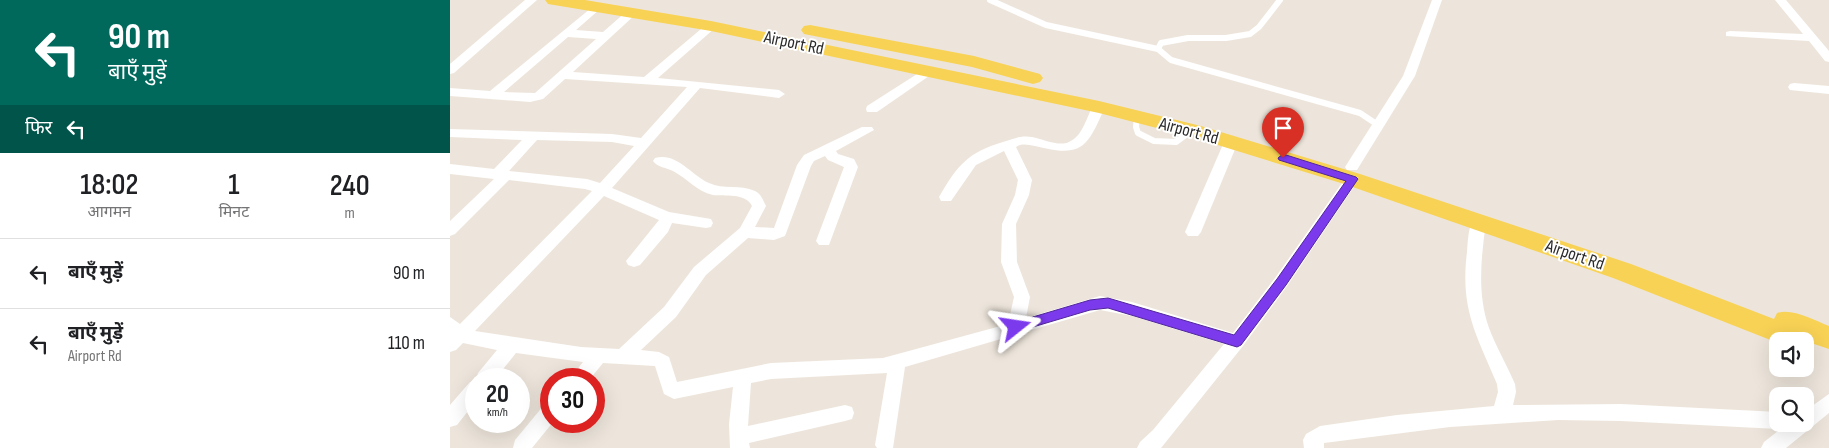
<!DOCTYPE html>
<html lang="hi">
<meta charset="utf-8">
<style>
:root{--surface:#fff;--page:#f2f2f2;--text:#202124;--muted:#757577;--line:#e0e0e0}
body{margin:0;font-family:"Sofia Sans Condensed","Noto Sans Devanagari",sans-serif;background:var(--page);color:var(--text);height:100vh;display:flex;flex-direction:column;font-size:19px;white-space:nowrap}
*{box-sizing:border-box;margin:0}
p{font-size:16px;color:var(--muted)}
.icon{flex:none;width:28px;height:28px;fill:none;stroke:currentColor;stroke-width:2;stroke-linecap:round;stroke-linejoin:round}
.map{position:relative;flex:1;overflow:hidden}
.details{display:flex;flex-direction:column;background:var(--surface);width:450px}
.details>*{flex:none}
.banner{background:#00695c;color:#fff;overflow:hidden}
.tools{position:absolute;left:1319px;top:332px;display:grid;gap:10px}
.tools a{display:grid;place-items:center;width:45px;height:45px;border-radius:10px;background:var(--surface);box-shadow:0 5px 20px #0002;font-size:25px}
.speed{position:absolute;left:15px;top:368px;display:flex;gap:10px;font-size:25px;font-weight:700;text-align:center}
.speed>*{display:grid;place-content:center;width:65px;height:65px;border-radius:50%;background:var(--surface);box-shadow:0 5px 20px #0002;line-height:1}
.speed small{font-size:12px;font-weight:400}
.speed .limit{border:8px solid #d22;background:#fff;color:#111}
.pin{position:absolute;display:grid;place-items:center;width:42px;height:42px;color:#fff;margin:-51px -21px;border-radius:50% 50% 50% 0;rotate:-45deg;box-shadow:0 0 5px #0007}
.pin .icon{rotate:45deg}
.me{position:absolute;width:55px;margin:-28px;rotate:75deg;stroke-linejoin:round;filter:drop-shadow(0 0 4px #0008)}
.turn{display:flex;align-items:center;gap:18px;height:105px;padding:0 25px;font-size:22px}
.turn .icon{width:65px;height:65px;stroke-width:2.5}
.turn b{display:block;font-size:35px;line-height:42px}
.then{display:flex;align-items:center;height:48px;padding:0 25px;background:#0003;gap:10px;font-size:19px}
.eta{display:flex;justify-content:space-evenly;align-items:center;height:85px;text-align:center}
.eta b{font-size:30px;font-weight:600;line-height:35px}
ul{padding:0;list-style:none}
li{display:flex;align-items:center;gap:15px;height:70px;padding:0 25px;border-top:1px solid var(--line)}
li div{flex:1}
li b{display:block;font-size:19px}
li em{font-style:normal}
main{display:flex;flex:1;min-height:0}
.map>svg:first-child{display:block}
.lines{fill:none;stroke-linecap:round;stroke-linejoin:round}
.service{stroke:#fff;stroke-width:6}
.minor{fill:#fff;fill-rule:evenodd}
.primary{fill:#f8d255;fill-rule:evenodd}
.route{fill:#7c3aed;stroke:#51269a}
.labels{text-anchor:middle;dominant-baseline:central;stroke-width:4;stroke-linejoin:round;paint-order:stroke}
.street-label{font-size:18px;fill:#2a2a2a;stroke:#fff}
</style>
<main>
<section class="details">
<div class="banner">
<div class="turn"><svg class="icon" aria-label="left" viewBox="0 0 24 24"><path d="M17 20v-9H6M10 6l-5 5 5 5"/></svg><div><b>90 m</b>बाएँ मुड़ें</div></div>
<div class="then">फिर<svg class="icon" aria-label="left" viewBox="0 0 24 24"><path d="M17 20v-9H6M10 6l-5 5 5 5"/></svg></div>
</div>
<div class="eta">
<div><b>18:02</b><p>आगमन</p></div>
<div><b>1</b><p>मिनट</p></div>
<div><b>240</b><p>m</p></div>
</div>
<ul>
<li><svg class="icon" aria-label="left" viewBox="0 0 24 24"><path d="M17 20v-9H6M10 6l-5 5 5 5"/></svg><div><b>बाएँ मुड़ें</b></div><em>90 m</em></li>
<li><svg class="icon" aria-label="left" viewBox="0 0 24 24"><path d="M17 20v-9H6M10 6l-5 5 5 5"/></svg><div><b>बाएँ मुड़ें</b><p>Airport Rd</p></div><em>110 m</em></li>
</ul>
</section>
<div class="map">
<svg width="1379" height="448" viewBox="0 0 1379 448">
<rect width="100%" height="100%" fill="#ede5db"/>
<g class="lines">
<g class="service">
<polyline points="540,0 596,25 708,49"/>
<polyline points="830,0 809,27 800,34 776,38 738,38 711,43 708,49 721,60 910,113 928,125"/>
<polyline points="687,117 686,127 688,133 704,141 726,142 741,131"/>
</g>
<g class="minor">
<polygon points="75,0 87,0 4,73 0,74 0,64"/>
<polygon points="982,0 992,0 965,76 907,170 897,170 895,167 953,76"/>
<polygon points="1325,0 1336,0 1379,51 1379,62 1375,61 1359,41 1276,36 1276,32 1280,31 1353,34"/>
<path d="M146,4L151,7L150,9L126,30L153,32L177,11L181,10L187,13L123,72L194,77L257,24H265V28L208,78L329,90L335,94L329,98L250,88L162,188L219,212L261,219L263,223L261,227L256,228L222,223L218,232L190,265L184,267L178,265L176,261L209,220L154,196L25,331L131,347L169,349L214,307L244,267L290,228L302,206C295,192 275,197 263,195C246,191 238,179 223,171C217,168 207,167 203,161L205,158C227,152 242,176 259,183C273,190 290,184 305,191C311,194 313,200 316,206L305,227L324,228L347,165L354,155L412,127H422L424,130L386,151L388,154L404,159L408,167L379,245H369L366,241L394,167L378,160L375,156L364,161L361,166L335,236L324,240L298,238L256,275L226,317L191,350L209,352L219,357L227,382L321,363L433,358L558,324L564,297L551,262L552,224L565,195L568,180L554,151L526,165L501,201H491L489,197C507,166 518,152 553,142C564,139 570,135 582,137C593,139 609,147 619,142C634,135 636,117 644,104L649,103L655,107C637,148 632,158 585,146C578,145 572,143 566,147L582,180L579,195L566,224L567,262L580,297L576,318L650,296L682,302L783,333L825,278L897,176H907L909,179L837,286L793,346L711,448H687L690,442L703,430L774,344L682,316L650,310L455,367L443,448H427L425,445L437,373L321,379L301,383L298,426L395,405L402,407L404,413L402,419L395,421L299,443L300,448H280L279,424L283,387L224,399L214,394L205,366L153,363L140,379H120L133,362L66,353L45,379H26V401L7,425L0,427V405L20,382L26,380L28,373L47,350L13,343L6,350L0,352V317L10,324L142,191L135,189L59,180L5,234L0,236V221L44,179L0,174V164L44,169L72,140L0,137V129L162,134L191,138L237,87L115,79L93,99L80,102L0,96V88L40,91ZM118,37L146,39L85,93L54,92ZM87,140L162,142L184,146L150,183L137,179L59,171Z"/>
<polygon points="478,67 484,71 482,74 427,112 417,112 416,109 417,106"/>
<polygon points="1344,83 1379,86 1379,94 1340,90 1338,87 1340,84"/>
<polygon points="781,138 788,142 751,232 748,236 738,236 735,232 774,142"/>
<path d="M1029,217L1034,218L1036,222C1031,258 1027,294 1039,328C1046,347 1057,365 1065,384L1066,392L1063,405L1171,404L1328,412V424H1336L1335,426L1355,424V411L1379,394V413L1336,448H1311L1314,442L1332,428L1328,429L1171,421L1108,420L1000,427L874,443V448H854L853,440L856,434L870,426L947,415L1044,406L1048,392L1047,384C1026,334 1010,309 1017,252C1018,241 1018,227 1024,218Z"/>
<polygon points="101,403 101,421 104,421 82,448 63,448 65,440 94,405"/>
</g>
<g class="primary">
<path d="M95,0H135L261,21L649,101L751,126L910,174L1181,264L1324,319L1327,313C1343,308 1363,320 1379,326V349L1364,344L1362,349L1355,351V341H1328V343L1163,278L894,184L745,138L649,113L261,31L104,5L98,4Z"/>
<polygon points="360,25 524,56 590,74 593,78 590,82 583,84 522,67 354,34 351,30 354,26"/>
</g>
</g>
<polygon class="route" points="833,154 906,177 908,179 836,285 791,345 787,347 658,308 640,310 566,332 562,331 560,327 562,323 566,322 640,300 658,298 784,335 827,279 896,181 829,160 828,158"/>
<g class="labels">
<g class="street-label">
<text transform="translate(344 43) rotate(12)">Airport Rd</text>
<text transform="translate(739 131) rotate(15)">Airport Rd</text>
<text transform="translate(1125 255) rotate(19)">Airport Rd</text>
</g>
</g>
</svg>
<div class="tools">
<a><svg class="icon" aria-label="sound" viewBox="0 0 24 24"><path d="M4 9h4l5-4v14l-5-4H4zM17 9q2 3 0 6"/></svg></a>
<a><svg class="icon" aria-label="search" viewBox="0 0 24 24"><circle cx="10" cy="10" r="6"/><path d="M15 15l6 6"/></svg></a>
</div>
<div class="speed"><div>20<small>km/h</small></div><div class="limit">30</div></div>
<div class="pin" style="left:833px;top:158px;background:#d93025"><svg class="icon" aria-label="arrive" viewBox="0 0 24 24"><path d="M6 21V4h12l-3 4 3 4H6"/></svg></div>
<svg class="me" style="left:566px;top:327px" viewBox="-20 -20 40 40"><path d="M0-17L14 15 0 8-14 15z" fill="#7c3aed" stroke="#fff" stroke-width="4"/></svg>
</div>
</main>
